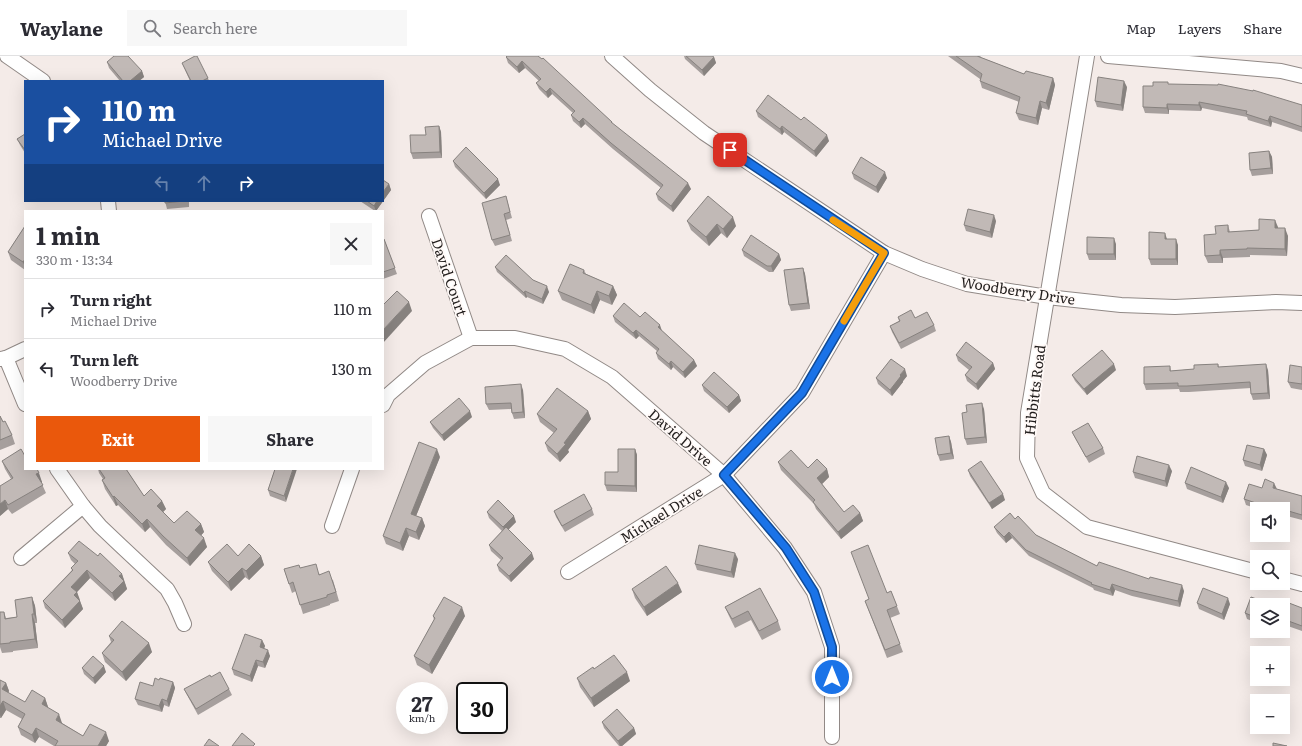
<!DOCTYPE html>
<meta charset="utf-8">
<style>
:root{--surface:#fff;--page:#f7f7f7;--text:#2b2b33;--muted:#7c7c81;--line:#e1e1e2;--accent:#ea580c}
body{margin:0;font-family:Literata,serif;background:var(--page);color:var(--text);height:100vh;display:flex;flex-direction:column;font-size:15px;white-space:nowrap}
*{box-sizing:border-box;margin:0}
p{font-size:13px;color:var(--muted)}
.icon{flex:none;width:22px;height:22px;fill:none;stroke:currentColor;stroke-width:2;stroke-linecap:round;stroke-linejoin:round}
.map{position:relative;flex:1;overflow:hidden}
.details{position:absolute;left:24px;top:154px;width:360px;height:260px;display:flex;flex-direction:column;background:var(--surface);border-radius:0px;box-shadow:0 4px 16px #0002}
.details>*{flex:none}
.hud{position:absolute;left:24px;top:24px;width:360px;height:122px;border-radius:0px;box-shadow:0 4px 16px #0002;background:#1a4fa0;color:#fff;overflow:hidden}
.tools{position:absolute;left:1250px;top:446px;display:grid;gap:8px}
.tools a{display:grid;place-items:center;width:40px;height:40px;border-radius:0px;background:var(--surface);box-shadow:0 4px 16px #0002;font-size:20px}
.speed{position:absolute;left:396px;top:626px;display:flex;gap:8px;font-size:20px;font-weight:700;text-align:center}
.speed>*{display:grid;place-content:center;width:52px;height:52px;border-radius:50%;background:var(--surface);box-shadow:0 4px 16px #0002;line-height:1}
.speed small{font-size:10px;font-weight:400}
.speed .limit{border:2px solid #111;border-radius:6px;background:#fff;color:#111}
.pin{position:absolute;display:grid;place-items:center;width:34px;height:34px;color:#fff;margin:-17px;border-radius:8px;box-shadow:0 2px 6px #0006}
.me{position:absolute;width:44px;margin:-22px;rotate:0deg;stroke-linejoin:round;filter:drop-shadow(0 0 3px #0008)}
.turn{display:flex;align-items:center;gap:14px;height:84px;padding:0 12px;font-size:18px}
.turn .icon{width:52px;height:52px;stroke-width:2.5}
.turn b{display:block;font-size:28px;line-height:34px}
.lanes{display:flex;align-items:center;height:38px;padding:0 12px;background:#0003;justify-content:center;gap:20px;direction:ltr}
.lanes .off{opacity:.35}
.round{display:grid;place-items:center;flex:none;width:42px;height:42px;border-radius:0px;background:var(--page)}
.summary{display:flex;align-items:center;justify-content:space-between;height:68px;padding:0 12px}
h1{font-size:24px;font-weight:700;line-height:30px}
.button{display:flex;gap:8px;margin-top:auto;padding:8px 12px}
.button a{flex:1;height:46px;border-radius:0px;background:var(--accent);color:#fff;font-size:16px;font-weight:700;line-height:46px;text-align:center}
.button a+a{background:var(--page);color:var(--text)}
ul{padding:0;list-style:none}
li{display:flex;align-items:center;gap:12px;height:60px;padding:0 12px;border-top:1px solid var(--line)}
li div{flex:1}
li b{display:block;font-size:15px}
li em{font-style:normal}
header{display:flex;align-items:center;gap:24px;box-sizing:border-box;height:56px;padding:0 20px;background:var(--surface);border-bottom:1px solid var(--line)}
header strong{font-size:19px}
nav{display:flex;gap:22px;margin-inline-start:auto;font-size:14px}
.search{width:280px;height:36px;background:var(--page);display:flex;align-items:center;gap:10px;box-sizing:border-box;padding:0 14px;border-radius:0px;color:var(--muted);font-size:15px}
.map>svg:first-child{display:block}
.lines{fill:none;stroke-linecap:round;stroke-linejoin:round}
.street-casing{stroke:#918986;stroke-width:16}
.street{stroke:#fff;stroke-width:14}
.wall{fill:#a69f9d}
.shaded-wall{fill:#87827f}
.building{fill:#c1b9b6;stroke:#87827f}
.route-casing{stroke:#114b97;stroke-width:10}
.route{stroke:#1a73e8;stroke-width:7}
.slow{stroke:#f59e0b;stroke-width:7}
.labels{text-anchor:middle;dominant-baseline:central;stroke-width:3.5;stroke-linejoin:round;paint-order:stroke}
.street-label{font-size:14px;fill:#221e1d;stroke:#fff9f7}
</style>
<header>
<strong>Waylane</strong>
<div class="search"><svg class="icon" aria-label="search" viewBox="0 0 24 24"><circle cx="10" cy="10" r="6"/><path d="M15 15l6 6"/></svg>Search here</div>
<nav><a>Map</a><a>Layers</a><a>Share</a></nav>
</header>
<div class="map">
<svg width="1302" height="690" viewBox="0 0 1302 690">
<rect width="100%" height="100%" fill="#f4ebe8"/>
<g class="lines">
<g class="street-casing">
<g id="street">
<polyline points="7,0 43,25"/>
<polyline points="612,0 650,34 704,77 884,197 922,213 967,228 1047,241 1121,249 1175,251 1276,246 1302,247"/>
<polyline points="1087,0 1028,357 1027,402 1043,437 1087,471 1257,516"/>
<polyline points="1108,0 1281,15 1302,20"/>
<polyline points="108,145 109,155"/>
<polyline points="429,160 471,282"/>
<polyline points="6,302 25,348"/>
<polyline points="0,303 6,302 25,293"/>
<polyline points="383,349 388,339 425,307 471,282 515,282 565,293 612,321 724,419 785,492 814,536 832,591 832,681"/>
<polyline points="57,413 83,450 100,470 120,489 167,533 175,547 184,568"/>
<polyline points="332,470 352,413"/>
<polyline points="21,502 83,450"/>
<polyline points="568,516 724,419 802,337 884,197"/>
<polyline points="1283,523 1302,528"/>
</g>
</g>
<use href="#street" class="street"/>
</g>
<g class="wall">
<polygon points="538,0 612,66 613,68 691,133 673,156 658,144 656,138 661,132 613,93 585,68 581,72 573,65 571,59 573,57 552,38 548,42 539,33 536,27 539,25 525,12 519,17 508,7 506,1"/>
<polygon points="684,0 714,1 716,7 704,20 685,3"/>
<polygon points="948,0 981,0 980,1 1024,18 1053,22 1055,29 1049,54 1042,52 1038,69 1019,64 1016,57 1019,46 982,32 980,25 980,23"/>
<polygon points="107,6 142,15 144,21 139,25 120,25 109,12"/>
<polygon points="182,7 208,22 209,25 190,25"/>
<polygon points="1168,26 1168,28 1302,49 1302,76 1272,66 1271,71 1248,64 1247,61 1202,52 1201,55 1169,54 1169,58 1145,57 1143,51"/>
<polygon points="1127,31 1123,55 1097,51 1095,45"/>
<polygon points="756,55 829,85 816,101 784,76 782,79 758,61"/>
<polygon points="439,70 441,76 442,102 413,103 411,97 426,79"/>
<polygon points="25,78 25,97 20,89 17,83"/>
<polygon points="1269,95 1272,101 1273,118 1252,120 1250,114"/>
<polygon points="453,105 500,129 486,143 455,111"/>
<polygon points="852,117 887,122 878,137 854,123"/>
<polygon points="389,128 391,134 376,155 375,155 360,145 383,145"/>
<polygon points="506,140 512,162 506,164 512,185 495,190 492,184"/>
<polygon points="165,145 189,145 189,151 167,153"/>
<polygon points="687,165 736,170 727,182 721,177 709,190 691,174"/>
<polygon points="996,165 992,182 966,175 964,169"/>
<polygon points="1228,169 1230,176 1259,174 1278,172 1288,180 1287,200 1250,199 1250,201 1223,202 1223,207 1208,207 1205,200 1216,178"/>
<polygon points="25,170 25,214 11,204 8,196"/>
<polygon points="384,183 397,218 383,223 383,184"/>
<polygon points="1167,183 1178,189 1178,209 1151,209 1149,203"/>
<polygon points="1116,188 1116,204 1089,204 1087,198"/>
<polygon points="742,194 779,198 781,204 773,216 769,216 744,200"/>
<polygon points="495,211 533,224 549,236 543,248 527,241 526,242 497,216"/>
<polygon points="803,212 805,218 810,253 791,255 789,249"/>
<polygon points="584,214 586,218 613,230 617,239 612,249 600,244 594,258 562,244 558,235"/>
<polygon points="613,260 640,261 662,275 694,304 697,310 685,322 673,311 671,314 658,303 656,297 657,295 639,280 636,283 615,266"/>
<polygon points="898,261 915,262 934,269 936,275 901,293 892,276 890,270 899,265"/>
<polygon points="956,299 993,307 995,313 978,334 967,325 965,319 969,314 958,305"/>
<polygon points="1218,308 1219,311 1268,314 1270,343 1253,344 1251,338 1251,332 1189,336 1180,336 1179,333 1146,334 1144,328 1170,310 1171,315 1194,313"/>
<polygon points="1302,311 1302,334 1291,332 1288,326"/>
<polygon points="1116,314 1087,339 1075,325 1072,319"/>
<polygon points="907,320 903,325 903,326 892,340 878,328 876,322"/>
<polygon points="702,329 739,339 741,345 729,357 704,335"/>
<polygon points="523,334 525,362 514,363 512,357 511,353 489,354 486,348"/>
<polygon points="984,353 987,387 967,389 965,383 967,356"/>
<polygon points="588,355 591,363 568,394 569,396 560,406 548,395 545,387 554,377 540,366 537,358"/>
<polygon points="0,360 12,379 15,388 0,394"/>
<polygon points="472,361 444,385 433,372 430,366"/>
<polygon points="1072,376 1103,392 1105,398 1089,407 1075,382"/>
<polygon points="949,380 951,386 954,403 940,405 938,399"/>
<polygon points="635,393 637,399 637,436 607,435 605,429 618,416"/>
<polygon points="1264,393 1267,399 1262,415 1245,410 1243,404"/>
<polygon points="25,400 42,426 41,426 46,437 12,458 8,453 0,460 11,423 5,413 2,405"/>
<polygon points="440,401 416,460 422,462 425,470 419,484 409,480 403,495 386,488 383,480"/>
<polygon points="778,406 808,412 827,413 829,421 822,428 844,456 860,457 863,465 841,483 816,453 814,448 781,414"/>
<polygon points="98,413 126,413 144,440 162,445 166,453 163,456 174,467 201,468 204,476 201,479 207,491 190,510 166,489 150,471 145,476 118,449 116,450 105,433 102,424 103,423 99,417"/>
<polygon points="275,413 286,446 270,440 268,434"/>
<polygon points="968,414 1005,444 992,453 970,420"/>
<polygon points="1172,415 1167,431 1135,422 1133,416"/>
<polygon points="1185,427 1229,432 1223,447 1187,433"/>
<polygon points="1262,432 1277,433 1302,440 1302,464 1283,459 1283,453 1257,453 1257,464 1255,463 1253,457 1255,452 1246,449 1244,443"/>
<polygon points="592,453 594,459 565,476 556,461 554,455"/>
<polygon points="487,456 516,466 508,474 534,503 511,526 499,515 497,509 501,504 491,495 489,489 502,475 489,462"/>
<polygon points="1015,463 1036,479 1097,510 1184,535 1180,551 1132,540 1115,534 1113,540 1094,534 1093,532 1029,500 1012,482 1006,487 997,477 994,471"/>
<polygon points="68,497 98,500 122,518 127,533 115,545 90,522 77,536 79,544 80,545 83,553 65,572 45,552 43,545 72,514 71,512 75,508 71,504"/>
<polygon points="238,500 261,500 264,509 249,524 245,521 231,535 212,515 208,506"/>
<polygon points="738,503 734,522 697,514 695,508"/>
<polygon points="301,512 320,518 333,524 339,545 330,548 330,549 303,558 296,535 292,537 284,513"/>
<polygon points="760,532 778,565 781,574 762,584 751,564 735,572 729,560 725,551"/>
<polygon points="632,533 682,536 647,560 635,542"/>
<polygon points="891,535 900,558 890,562 903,596 887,602 865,545"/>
<polygon points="32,541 35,550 37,567 35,567 38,592 13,595 13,596 2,597 0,591 0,556 4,556 6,562 17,561"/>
<polygon points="1197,547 1230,548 1224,564 1199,553"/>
<polygon points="1257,549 1257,567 1247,563 1245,557"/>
<polygon points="1302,552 1302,575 1285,569 1283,563"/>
<polygon points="433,560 465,560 432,618 417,609 414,600 434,564"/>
<polygon points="109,580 152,596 126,625 105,606 102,597 111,586"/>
<polygon points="262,584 265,590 264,593 270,600 265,612 258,610 252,626 234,619 232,613"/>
<polygon points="82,612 106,616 95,628 84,618"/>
<polygon points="594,613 630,625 594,651 580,631 577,622"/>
<polygon points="211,621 229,633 232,639 198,659 187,639 184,633"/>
<polygon points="0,624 6,627 9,635 8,637 25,646 45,642 48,651 48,652 62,667 83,680 109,685 106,690 54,690 39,681 35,687 21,679 18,671 22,663 6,654 1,662 0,662"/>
<polygon points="159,624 173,626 175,632 169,651 164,649 162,656 138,649 135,643 153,630"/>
<polygon points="602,666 634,672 636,678 622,690 619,690 604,672"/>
</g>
<g class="shaded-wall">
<polygon points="714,1 716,7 704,20 702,14"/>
<polygon points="522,5 525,12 519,17 517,11"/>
<polygon points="142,15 144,21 139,25 130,25"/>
<polygon points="1053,22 1055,29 1049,54 1046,47"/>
<polygon points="1124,25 1127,31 1123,55 1121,49"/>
<polygon points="550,32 552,38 548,42 546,36"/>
<polygon points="1040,45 1042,52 1038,69 1036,62"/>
<polygon points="1199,46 1202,52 1201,55 1199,49"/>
<polygon points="1167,48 1169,54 1169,58 1167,52"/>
<polygon points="1270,60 1272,66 1271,71 1268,65"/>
<polygon points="583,62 585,68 581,72 579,66"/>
<polygon points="439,70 441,76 442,102 440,96"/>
<polygon points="782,70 784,76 782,79 780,73"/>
<polygon points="827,79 829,85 816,101 814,95"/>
<polygon points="1269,95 1272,101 1273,118 1271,112"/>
<polygon points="885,116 887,122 878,137 876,131"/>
<polygon points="498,123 500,129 486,143 484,137"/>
<polygon points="688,127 691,133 673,156 671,150"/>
<polygon points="389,128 391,134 376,155 374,150 377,145 383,145 383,136"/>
<polygon points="994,159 996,165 992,182 990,176"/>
<polygon points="733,161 736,170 727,182 723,173"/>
<polygon points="1275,164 1278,171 1278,179 1275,172"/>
<polygon points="717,168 721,177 709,190 706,181"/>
<polygon points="1285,172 1288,180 1287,200 1285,193"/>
<polygon points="1165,177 1167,183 1167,189 1165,183"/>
<polygon points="1114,182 1116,188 1116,204 1114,198"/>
<polygon points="1176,183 1178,189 1178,209 1176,203"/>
<polygon points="1220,194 1223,202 1223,207 1220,199"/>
<polygon points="779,198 781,204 773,216 771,210"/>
<polygon points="25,203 25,211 23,206"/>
<polygon points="803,212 805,218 810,253 808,247"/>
<polygon points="547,230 549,236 543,248 542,243"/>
<polygon points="613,230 617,239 612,249 609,240"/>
<polygon points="525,235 527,241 526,242 524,237"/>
<polygon points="597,235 600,244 594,258 591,249"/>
<polygon points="409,246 412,255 383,287 383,274"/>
<polygon points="660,269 662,275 660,277 658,271"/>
<polygon points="636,274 639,280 636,283 633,277"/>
<polygon points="694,304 697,310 685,322 683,316"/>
<polygon points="671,305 673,311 671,314 669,308"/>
<polygon points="993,307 995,313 978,334 976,328"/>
<polygon points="1114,308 1116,314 1087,339 1084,333"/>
<polygon points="1266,308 1268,314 1270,343 1268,337"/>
<polygon points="905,313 907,320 903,325 903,326 892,340 890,334 900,319"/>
<polygon points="521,328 523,334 525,362 523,356"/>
<polygon points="739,339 741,345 729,357 727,351"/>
<polygon points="982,347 984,353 987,387 985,381"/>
<polygon points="470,355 472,361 444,385 442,379"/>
<polygon points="588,355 591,363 568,394 569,396 560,406 557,398 564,387"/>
<polygon points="949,380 951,386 954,403 951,397"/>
<polygon points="437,393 440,401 414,465 411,458"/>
<polygon points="635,393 637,399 637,436 635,430"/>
<polygon points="1264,393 1267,399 1262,415 1260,409"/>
<polygon points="1169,409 1172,415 1167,431 1165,425"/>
<polygon points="293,413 297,413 286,446 284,440"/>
<polygon points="827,413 829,421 820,430 817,422"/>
<polygon points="39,417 42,426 40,427 36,418"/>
<polygon points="1226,426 1229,432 1223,447 1221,441"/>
<polygon points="1274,427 1277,433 1273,432"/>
<polygon points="1003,438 1005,444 992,453 989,447"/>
<polygon points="114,440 118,449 116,450 113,441"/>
<polygon points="5,444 8,453 0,460 0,448"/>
<polygon points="162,445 166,453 160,459 157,450"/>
<polygon points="860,457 863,465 841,483 838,476"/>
<polygon points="514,460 516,466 505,477 503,471"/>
<polygon points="422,462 425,470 419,484 416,476"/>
<polygon points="147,463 150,471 145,476 142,468"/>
<polygon points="201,468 204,476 198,483 195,474"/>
<polygon points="406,472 409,480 403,495 400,487"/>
<polygon points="1009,476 1012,482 1006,487 1004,481"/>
<polygon points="204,482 207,491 190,510 187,502"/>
<polygon points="532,497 534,503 511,526 509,520"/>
<polygon points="735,497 738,503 734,522 731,516"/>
<polygon points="261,500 264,509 249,524 246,515"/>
<polygon points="242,512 245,521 231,535 228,526"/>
<polygon points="87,514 90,522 77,536 80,544 77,547 71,531"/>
<polygon points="122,518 127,533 115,545 112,537 119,520"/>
<polygon points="678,527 682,536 647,560 644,551"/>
<polygon points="1112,528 1115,534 1113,540 1110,534"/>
<polygon points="1182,529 1184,535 1180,551 1178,545"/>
<polygon points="32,541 35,550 37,567 34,558"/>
<polygon points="1228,542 1230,548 1224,564 1222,558"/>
<polygon points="80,545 83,553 65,572 62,564"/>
<polygon points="462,551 465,560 432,618 429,609"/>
<polygon points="32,558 35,567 38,592 35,583"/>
<polygon points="262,584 265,590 262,597 260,591"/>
<polygon points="149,587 152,596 126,625 122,616"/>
<polygon points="268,594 270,600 265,612 263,606"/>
<polygon points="256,604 258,610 252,626 250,620"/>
<polygon points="104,610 106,616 95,628 93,622"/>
<polygon points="627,616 630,625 594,651 591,642"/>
<polygon points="173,626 175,632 169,651 167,645"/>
<polygon points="6,627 9,635 5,642 2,633"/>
<polygon points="45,642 48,651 45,656 42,648"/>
<polygon points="162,643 164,649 162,656 159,650"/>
<polygon points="3,645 6,654 1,662 0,659 0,650"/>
<polygon points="59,658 62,667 59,672 56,664"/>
<polygon points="36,672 39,681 35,687 32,679"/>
<polygon points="634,672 636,678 622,690 620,690 618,685"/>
<polygon points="106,676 109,685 106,690 98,690"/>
</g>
<g class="building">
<polygon points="114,0 128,0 142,15 130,25 123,25 107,6"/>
<polygon points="195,0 197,0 208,22 202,25 191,25 182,7"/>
<polygon points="507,0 538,0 542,3 543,2 612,66 611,66 688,127 671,150 656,138 663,129 611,87 583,62 579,66 571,59 575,55 550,32 546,36 536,27 541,23 522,5 517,11 506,1"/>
<polygon points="686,0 712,0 714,1 702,14"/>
<polygon points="956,0 977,0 1024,18 1026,15 1053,22 1046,47 1040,45 1036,62 1016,57 1020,41 980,25 982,18"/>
<polygon points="1098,21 1124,25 1121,49 1095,45"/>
<polygon points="1153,26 1168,26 1168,28 1218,29 1218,28 1253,35 1253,34 1302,49 1302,71 1270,60 1268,65 1246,58 1247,55 1199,46 1199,49 1167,48 1167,52 1143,51 1143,30 1153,30"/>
<polygon points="768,39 801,64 804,61 827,79 814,95 782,70 780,73 756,55"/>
<polygon points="439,70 440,96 411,97 410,79 426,79 425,71"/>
<polygon points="25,78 25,94 17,83"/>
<polygon points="466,91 498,123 484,137 453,105"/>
<polygon points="1269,95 1271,112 1250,114 1249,97"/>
<polygon points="861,101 885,116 876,131 852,117"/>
<polygon points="383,124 389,128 383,136"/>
<polygon points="506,140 510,156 504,158 510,179 492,184 482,147"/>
<polygon points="708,140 733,161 723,173 717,168 706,181 687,165"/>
<polygon points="165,145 184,145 165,147"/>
<polygon points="367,145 377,145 374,150"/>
<polygon points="968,153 994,159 990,176 964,169"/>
<polygon points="1259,163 1275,164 1275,172 1285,172 1285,193 1247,192 1247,193 1220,194 1220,199 1205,200 1204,179 1216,178 1215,170 1228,169 1228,176 1259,174"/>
<polygon points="25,170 25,203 23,206 8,196"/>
<polygon points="1149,176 1165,177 1165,183 1176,183 1176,203 1149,203"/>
<polygon points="751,179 779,198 771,210 767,210 742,194"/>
<polygon points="1087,181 1114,182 1114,198 1087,198"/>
<polygon points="384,183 395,212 383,216 383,184"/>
<polygon points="506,199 533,224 547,230 542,243 525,235 524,237 495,211"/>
<polygon points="570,208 584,214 583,217 613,230 609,240 597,235 591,249 558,235"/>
<polygon points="803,212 808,247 789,249 784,214"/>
<polygon points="397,235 409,246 383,274 383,249"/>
<polygon points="624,247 640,261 645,256 660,269 658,271 694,304 683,316 671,305 669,308 656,297 659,293 636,274 633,277 613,260"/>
<polygon points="911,254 915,262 927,256 934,269 899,287 890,270 900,265 898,261"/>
<polygon points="966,286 993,307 976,328 965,319 972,311 956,299"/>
<polygon points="1102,294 1114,308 1084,333 1072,319"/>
<polygon points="891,303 905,313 900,319 901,320 890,334 876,322"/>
<polygon points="1218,308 1218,311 1266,308 1268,337 1251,338 1250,326 1187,330 1178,330 1178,327 1144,328 1144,311 1170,310 1170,315 1194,313 1194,309"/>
<polygon points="1290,309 1302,311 1302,328 1288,326"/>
<polygon points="714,316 739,339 727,351 702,329"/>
<polygon points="521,328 523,356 512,357 511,347 486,348 485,331"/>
<polygon points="557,332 588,355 564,387 566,388 557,398 545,387 557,373 537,358"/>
<polygon points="459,342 470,355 442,379 430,366"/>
<polygon points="982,347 985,381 965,383 962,357 967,356 966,349"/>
<polygon points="0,360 3,366 5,365 12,379 0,384"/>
<polygon points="1088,367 1103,392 1086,401 1072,376"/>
<polygon points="949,380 951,397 938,399 935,382"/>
<polygon points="419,386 437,393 411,458 422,462 416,476 406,472 400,487 383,480"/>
<polygon points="1247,389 1264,393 1260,409 1243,404"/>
<polygon points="21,393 25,400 25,413 37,413 39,417 36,418 43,429 8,449 5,444 0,448 0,430 13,422 2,405"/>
<polygon points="618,393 635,393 635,430 605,429 605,416 618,416"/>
<polygon points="791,394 808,412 817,403 827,413 817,422 844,456 853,449 860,457 838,476 813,446 815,444 778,406"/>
<polygon points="1137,400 1169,409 1165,425 1133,416"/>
<polygon points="981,405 1003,438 989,447 968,414"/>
<polygon points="1191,411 1226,426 1221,441 1185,427"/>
<polygon points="99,413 126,413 144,440 151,433 162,445 157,450 174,467 187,455 201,468 195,474 204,482 187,502 163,480 147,463 142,468 114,440 113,441 102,424 105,422"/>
<polygon points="275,413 293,413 284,440 268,434"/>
<polygon points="1265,423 1274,427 1273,432 1302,440 1302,459 1275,451 1274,453 1266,451 1265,453 1257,453 1257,459 1253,457 1256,447 1244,443 1249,428 1262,432"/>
<polygon points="584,438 592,453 562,470 554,455"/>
<polygon points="498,444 514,460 503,471 487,456"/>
<polygon points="1010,457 1015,463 1018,460 1036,479 1097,510 1099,506 1149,523 1150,521 1182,529 1178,545 1130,534 1112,528 1110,534 1091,528 1092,527 1026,494 1009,476 1004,481 994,471"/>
<polygon points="506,471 532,497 509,520 497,509 503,502 489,489"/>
<polygon points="79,485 98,500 100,497 122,518 119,520 124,525 112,537 87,514 71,531 77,536 74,539 80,545 62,564 43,545 73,514 71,512 78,505 68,497"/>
<polygon points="227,488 238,500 249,488 261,500 246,515 242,512 228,526 208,506"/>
<polygon points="699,489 735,497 731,516 695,508"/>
<polygon points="868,489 887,537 891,535 897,550 887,554 900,588 885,594 865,545 869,543 851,496"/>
<polygon points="316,508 319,519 329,515 336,536 327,539 327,541 300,549 293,526 289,528 284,513 299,509 300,512"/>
<polygon points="666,510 678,527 644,551 632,533"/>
<polygon points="760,532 778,565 759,575 748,555 732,563 725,551"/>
<polygon points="1203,532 1228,542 1222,558 1197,547"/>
<polygon points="32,541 34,558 32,558 35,583 10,586 10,587 0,588 0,556 4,556 5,563 17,561 15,544"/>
<polygon points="444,541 462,551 429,609 414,600 435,562 433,560"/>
<polygon points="1251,541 1273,549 1257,549 1257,562 1245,557"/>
<polygon points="1289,547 1302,552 1302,570 1283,563"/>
<polygon points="122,565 149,587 122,616 102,597 114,584 109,580"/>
<polygon points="245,578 262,584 260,591 268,594 263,606 256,604 250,620 232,613"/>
<polygon points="614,599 627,616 591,642 577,622 593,611 594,613"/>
<polygon points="93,600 104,610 93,622 82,612"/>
<polygon points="220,616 229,633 196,653 184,633 210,619 211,621"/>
<polygon points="155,622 159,624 160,622 173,626 167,645 162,643 159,650 135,643 140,626 153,630"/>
<polygon points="0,624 6,627 2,633 25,646 32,634 45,642 42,648 59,658 56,664 83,680 90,668 106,676 98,690 55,690 58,685 36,672 32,679 18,671 25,658 3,645 0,650"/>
<polygon points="617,653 634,672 618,685 602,666"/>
<polygon points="242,677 255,688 253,690 232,690"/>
<polygon points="209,683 219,690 204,690"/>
<polygon points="1273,687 1287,690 1273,690"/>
</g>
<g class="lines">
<g class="route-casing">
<polyline id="route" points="730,94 884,197 802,337 724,419 786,492 814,536 832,591 832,621"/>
</g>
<use href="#route" class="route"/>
<polyline class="slow" points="833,164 884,197 844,265"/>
</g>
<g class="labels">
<g class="street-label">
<text transform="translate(450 221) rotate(71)">David Court</text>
<text transform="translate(1018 234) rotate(9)">Woodberry Drive</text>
<text transform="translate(1034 334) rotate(-83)">Hibbitts Road</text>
<text transform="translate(681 381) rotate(41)">David Drive</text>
<text transform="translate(661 458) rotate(-32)">Michael Drive</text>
</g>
</g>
</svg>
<div class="tools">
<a><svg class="icon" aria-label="sound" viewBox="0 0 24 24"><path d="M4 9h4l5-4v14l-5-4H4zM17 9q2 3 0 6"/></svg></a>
<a><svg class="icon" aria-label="search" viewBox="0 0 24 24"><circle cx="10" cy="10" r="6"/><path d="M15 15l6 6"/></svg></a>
<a><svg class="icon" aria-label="layers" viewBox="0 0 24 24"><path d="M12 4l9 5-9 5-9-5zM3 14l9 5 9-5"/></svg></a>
<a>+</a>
<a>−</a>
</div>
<div class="speed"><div>27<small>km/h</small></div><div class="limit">30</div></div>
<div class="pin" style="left:730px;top:94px;background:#d93025"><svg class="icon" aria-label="arrive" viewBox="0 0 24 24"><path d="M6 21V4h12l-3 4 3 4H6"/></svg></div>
<svg class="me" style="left:832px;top:621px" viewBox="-20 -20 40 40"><circle r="17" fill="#1a73e8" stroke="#fff" stroke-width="3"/><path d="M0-11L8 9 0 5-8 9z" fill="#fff"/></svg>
<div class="hud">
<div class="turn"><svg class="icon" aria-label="right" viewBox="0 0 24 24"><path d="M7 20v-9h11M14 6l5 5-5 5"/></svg><div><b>110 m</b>Michael Drive</div></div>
<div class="lanes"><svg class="icon off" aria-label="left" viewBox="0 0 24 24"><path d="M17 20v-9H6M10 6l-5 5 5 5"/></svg><svg class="icon off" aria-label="ahead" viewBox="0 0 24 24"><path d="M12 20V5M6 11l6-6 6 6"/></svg><svg class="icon" aria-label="right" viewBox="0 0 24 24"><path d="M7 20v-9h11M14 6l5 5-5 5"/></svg></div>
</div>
<section class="details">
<div class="summary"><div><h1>1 min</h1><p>330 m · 13:34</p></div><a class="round"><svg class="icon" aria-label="close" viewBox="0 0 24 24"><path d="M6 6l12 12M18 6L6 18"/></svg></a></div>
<ul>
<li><svg class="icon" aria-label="right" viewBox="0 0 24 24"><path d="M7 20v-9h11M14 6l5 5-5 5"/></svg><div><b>Turn right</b><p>Michael Drive</p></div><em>110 m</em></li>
<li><svg class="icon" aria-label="left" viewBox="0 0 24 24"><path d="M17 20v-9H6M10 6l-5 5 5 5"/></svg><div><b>Turn left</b><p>Woodberry Drive</p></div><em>130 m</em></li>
</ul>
<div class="button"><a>Exit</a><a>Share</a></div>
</section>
</div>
